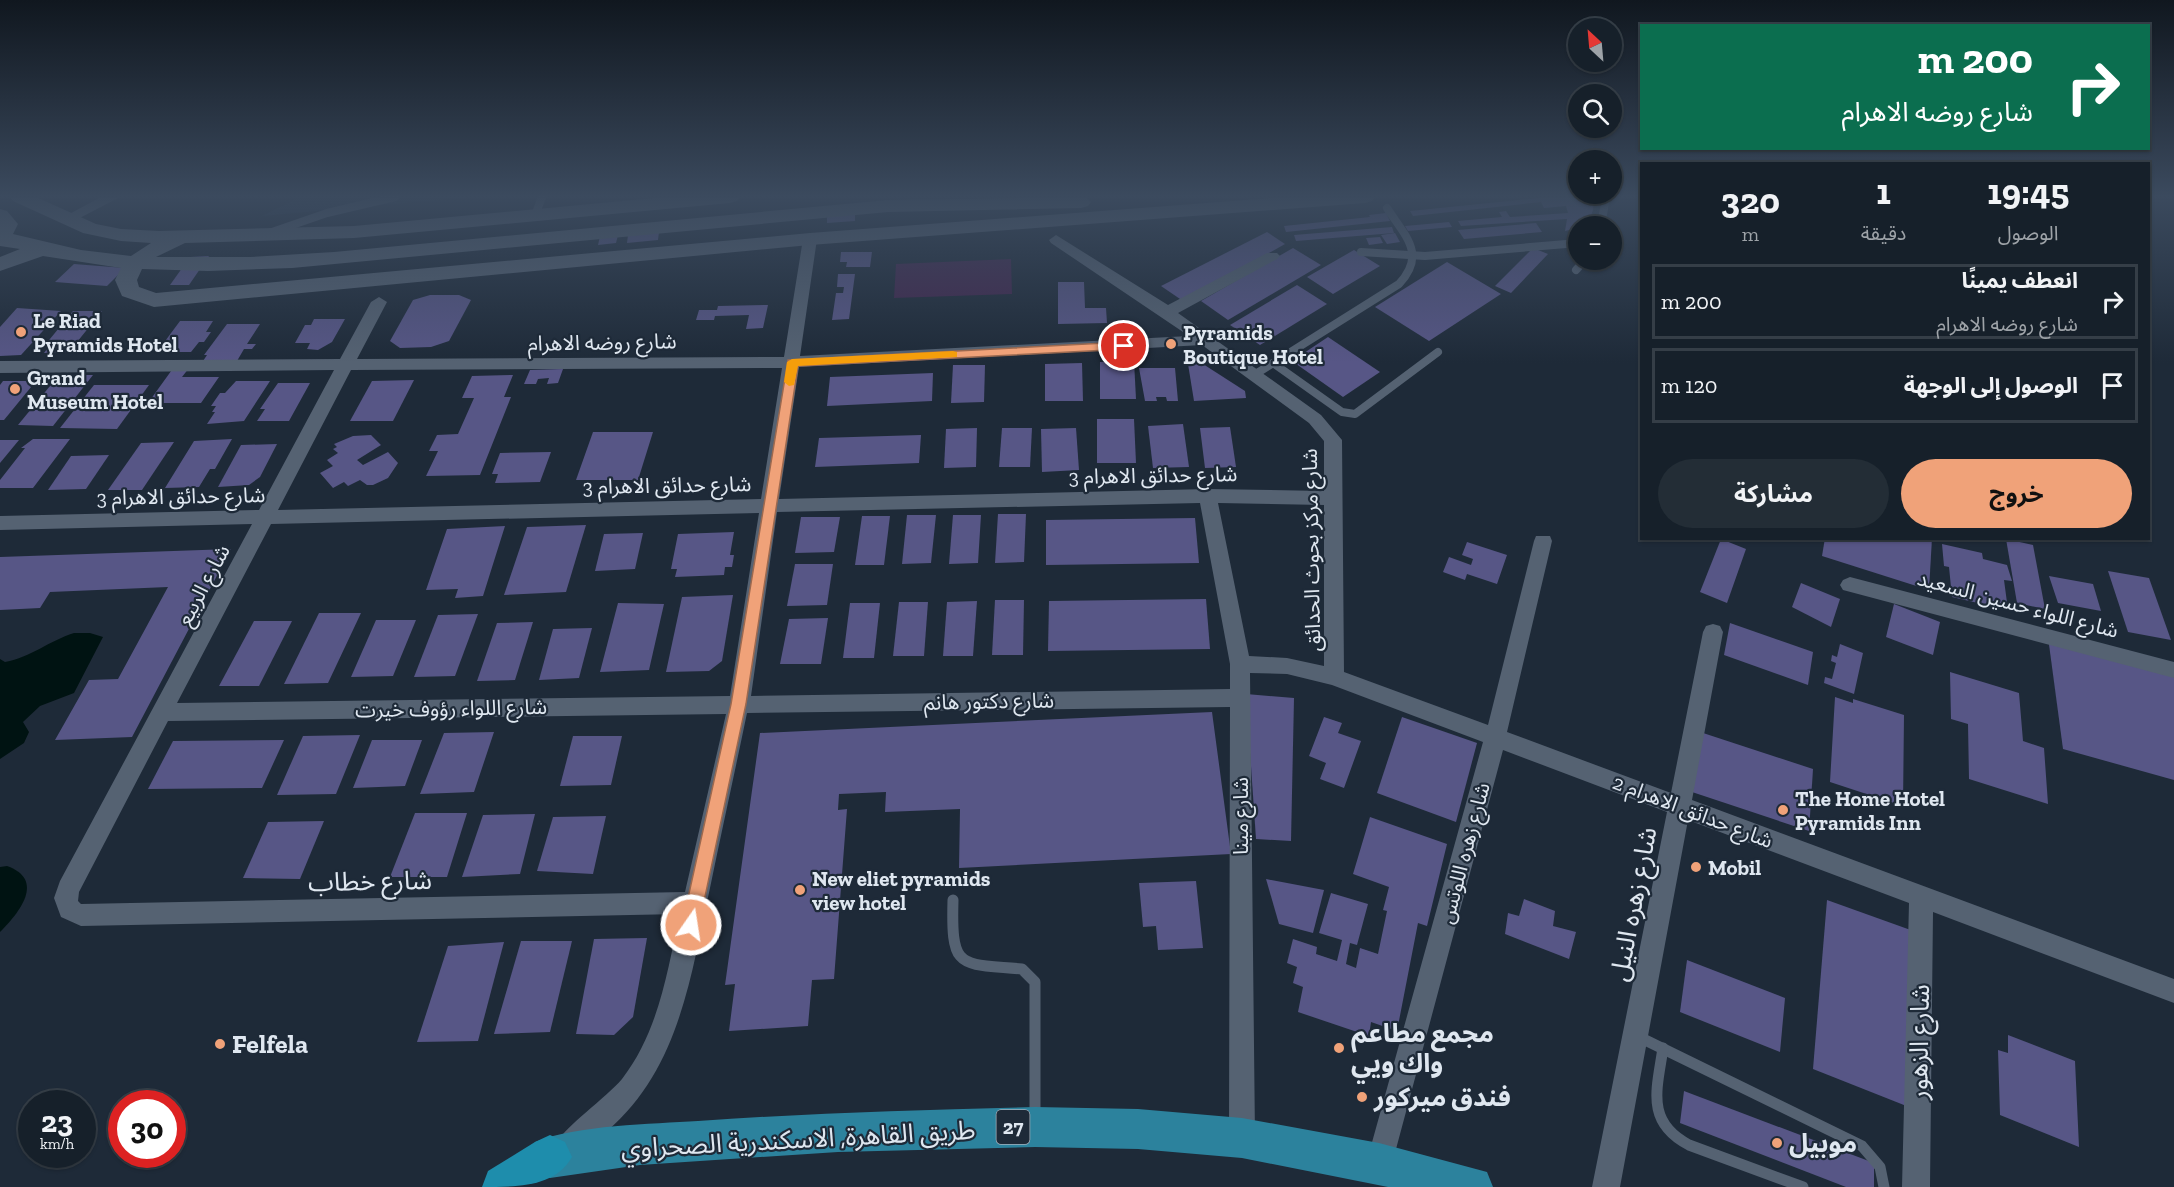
<!DOCTYPE html>
<html lang="ar">
<meta charset="utf-8">
<style>
:root{--surface:#16202a;--page:#232d36;--text:#f1f3f6;--muted:#9ea3a8;--line:#353e47;--accent:#f0a279}
body{margin:0;font-family:"Zilla Slab","Noto Sans Arabic",serif;background:var(--page);color:var(--text);direction:rtl;height:100vh;display:flex;flex-direction:column;font-size:22px;white-space:nowrap}
*{box-sizing:border-box;margin:0}
p{font-size:20px;color:var(--muted)}
.icon{flex:none;width:33px;height:33px;fill:none;stroke:currentColor;stroke-width:2;stroke-linecap:round;stroke-linejoin:round}
.map{position:relative;flex:1;overflow:hidden;direction:ltr}
.sheet{position:absolute;left:1640px;top:162px;width:510px;height:378px;display:flex;flex-direction:column;background:var(--surface);border-radius:0px;box-shadow:0 2px 4px #0004,0 0 0 2px var(--line);direction:rtl}
.sheet>*{flex:none}
.banner{position:absolute;left:1640px;top:24px;width:510px;height:126px;border-radius:0px;box-shadow:0 2px 4px #0004,0 0 0 2px var(--line);direction:rtl;background:#0b6e4f;color:#fff;overflow:hidden}
.needle{width:39px;rotate:334deg}
.controls{position:absolute;left:1568px;top:18px;display:grid;gap:12px}
.controls a{display:grid;place-items:center;width:54px;height:54px;border-radius:50%;background:var(--surface);box-shadow:0 2px 4px #0004,0 0 0 2px var(--line);font-size:30px}
.speed{position:absolute;left:18px;top:1090px;display:flex;gap:12px;font-size:30px;font-weight:700;text-align:center}
.speed>*{display:grid;place-content:center;width:78px;height:78px;border-radius:50%;background:var(--surface);box-shadow:0 2px 4px #0004,0 0 0 2px var(--line);line-height:1}
.speed small{font-size:15px;font-weight:400}
.speed .limit{border:9px solid #d22;background:#fff;color:#111}
.pin{position:absolute;display:grid;place-items:center;width:51px;height:51px;color:#fff;margin:-26px;border:3px solid #fff;border-radius:50%;box-shadow:0 2px 6px #0007}
.me{position:absolute;width:66px;margin:-33px;rotate:13deg;stroke-linejoin:round;filter:drop-shadow(0 0 4px #0008)}
.turn{display:flex;align-items:center;gap:21px;height:126px;padding:0 18px;font-size:27px}
.turn .icon{width:78px;height:78px;stroke-width:2.5}
.turn b{display:block;font-size:42px;line-height:51px}
.eta{display:flex;justify-content:space-evenly;align-items:center;height:102px;text-align:center}
.eta b{font-size:36px;font-weight:700;line-height:42px}
.cta{display:flex;gap:12px;margin-top:auto;padding:12px 18px}
.cta a{flex:1;height:69px;border-radius:36px;background:var(--accent);color:#111;font-size:24px;font-weight:700;line-height:69px;text-align:center}
.cta a+a{background:var(--page);color:var(--text)}
ul{padding:0;list-style:none}
li{display:flex;align-items:center;gap:18px;height:75px;margin:0 12px 9px;padding:0 6px;border:3px solid var(--line);border-radius:0px}
li div{flex:1}
li b{display:block;font-size:22px}
li em{font-style:normal}
.map>svg:first-child{display:block}
.built{fill:#243447}
.green{fill:#41264d}
.water{fill:#001312}
.building{fill:#575686}
.lines{fill:none;stroke-linecap:round;stroke-linejoin:round}
.service-far1{stroke:#556272;stroke-width:8}
.service{stroke:#556272;stroke-width:11}
.minor{fill:#556272;fill-rule:evenodd}
.secondary{fill:#556272;fill-rule:evenodd}
.primary{fill:#2c829d;fill-rule:evenodd}
.trunk{fill:#1e8dac;fill-rule:evenodd}
.route{fill:#f0a279;stroke:#9c694f;stroke-width:1.5}
.slow{fill:#f59e0b}
.poi-dot{fill:#f0a279;stroke:#1e2a38;stroke-width:2}
.labels{text-anchor:middle;dominant-baseline:central;stroke-width:4.5;stroke-linejoin:round;paint-order:stroke}
.shield{fill:#1e2a38;stroke:#a5aeb9;stroke-width:1.5}
.shield-label{font-size:20px;font-weight:bold;fill:#dfe7f0}
.poi-label{font-size:21px;font-weight:bold;fill:#dfe7f0;stroke:#1e2a38;text-anchor:start}
.street-label{font-size:21px;fill:#dfe7f0;stroke:#1e2a38}
.near-street-label{font-size:26px;fill:#dfe7f0;stroke:#1e2a38}
.near-poi-label{font-size:26px;font-weight:bold;fill:#dfe7f0;stroke:#1e2a38;text-anchor:start}
</style>
<div class="map">
<svg width="2174" height="1187" viewBox="0 0 2174 1187">
<rect width="100%" height="100%" fill="#1e2a38"/>
<polygon class="built" points="300,197 469,197 262,216"/>
<polygon class="green" points="1011,259 1012,294 894,298 896,264"/>
<g class="water">
<path d="M74,633H90L103,637L74,693L40,706L23,722L29,732L24,743L0,759V659L5,662C31,657 49,641 74,633Z"/>
<path d="M7,866C46,880 19,913 0,932V867Z"/>
</g>
<g class="building">
<polygon points="1549,197 1594,197 1593,210 1587,226 1565,231 1567,219 1461,226 1458,221 1502,217 1499,212 1506,211 1510,217 1568,213 1566,206 1544,208 1541,202 1413,216 1410,211"/>
<polygon points="855,213 855,221 827,223 827,217"/>
<polygon points="1386,213 1390,221 1286,232 1284,226 1370,217 1369,215"/>
<polygon points="1449,222 1452,227 1408,231 1405,226"/>
<polygon points="1536,223 1542,232 1464,239 1458,230"/>
<polygon points="1392,227 1394,233 1296,241 1294,235"/>
<polygon points="659,232 658,240 627,243 628,235"/>
<polygon points="1267,232 1285,244 1183,301 1161,286"/>
<polygon points="1395,233 1400,242 1387,244 1381,235"/>
<polygon points="618,235 616,243 598,245 600,236"/>
<polygon points="1380,237 1383,243 1369,245 1366,238"/>
<polygon points="1293,248 1321,265 1228,320 1201,301"/>
<polygon points="1533,248 1548,254 1511,293 1495,286"/>
<polygon points="1354,250 1380,266 1333,294 1307,277"/>
<polygon points="841,252 872,252 870,267 846,267 847,262 840,262"/>
<polygon points="209,256 189,285 170,285 190,257"/>
<polygon points="1447,262 1501,294 1429,341 1375,307"/>
<polygon points="74,264 125,268 107,286 55,282"/>
<polygon points="838,274 855,274 849,319 832,320 836,293 843,293 844,287 837,287"/>
<polygon points="1058,282 1084,282 1085,308 1106,308 1107,323 1058,324"/>
<polygon points="1297,285 1327,304 1260,345 1230,325"/>
<polygon points="430,295 459,295 471,300 449,341 431,347 400,348 390,341 413,300"/>
<polygon points="768,305 763,328 746,329 749,315 715,316 714,320 696,320 699,310 717,310 718,306"/>
<polygon points="17,308 61,311 21,355 0,356 0,327"/>
<polygon points="73,311 102,311 69,352 44,353 50,345 45,345"/>
<polygon points="314,319 345,319 332,342 318,350 307,349 310,343 295,343 305,325 311,325"/>
<polygon points="180,321 213,321 206,332 211,332 204,342 199,342 191,352 157,352"/>
<polygon points="227,324 260,324 247,344 256,344 252,349 244,349 237,361 203,361 207,355 204,355"/>
<polygon points="1328,337 1380,372 1343,397 1292,361"/>
<polygon points="1134,361 1136,399 1100,399 1100,362"/>
<polygon points="1082,363 1083,401 1045,401 1045,364"/>
<polygon points="1188,364 1203,364 1245,391 1246,398 1194,401"/>
<polygon points="953,365 985,365 984,402 951,403"/>
<polygon points="174,367 189,368 182,377 219,377 201,403 148,403"/>
<polygon points="1139,368 1175,368 1178,401 1167,401 1166,397 1156,397 1157,401 1145,401"/>
<polygon points="563,369 558,383 547,384 549,378 538,379 536,384 524,384 530,370"/>
<polygon points="933,373 932,401 827,406 830,377"/>
<polygon points="59,375 93,375 53,426 18,425"/>
<polygon points="513,375 504,397 511,397 480,475 426,476 438,451 429,451 437,435 458,434 474,398 462,398 472,376"/>
<polygon points="414,380 393,421 350,421 372,381"/>
<polygon points="3,381 36,381 4,420 0,420 0,385"/>
<polygon points="236,381 270,381 244,421 207,424 215,412 212,412 216,406 211,406 220,393 225,393"/>
<polygon points="278,383 310,383 289,421 257,421 265,409 260,409"/>
<polygon points="94,385 149,385 117,429 60,428"/>
<polygon points="1097,419 1134,419 1136,463 1097,463"/>
<polygon points="1183,424 1189,467 1153,468 1148,426"/>
<polygon points="1230,427 1236,467 1205,468 1200,428"/>
<polygon points="977,428 976,467 944,468 946,429"/>
<polygon points="1002,428 1032,428 1030,467 999,467"/>
<polygon points="1076,428 1079,470 1042,472 1041,429"/>
<polygon points="593,432 653,432 638,480 576,480"/>
<polygon points="371,435 381,445 357,460 363,465 388,452 398,463 388,478 373,485 367,485 360,480 348,486 344,482 333,488 320,473 333,466 327,460 338,453 333,449 337,447 334,444 353,436"/>
<polygon points="921,435 919,463 815,467 819,438"/>
<polygon points="33,439 70,439 33,488 0,488 0,480 25,448 21,448"/>
<polygon points="232,439 215,469 210,469 199,487 165,488 194,441"/>
<polygon points="0,440 19,440 0,463"/>
<polygon points="174,442 142,490 108,490 141,443"/>
<polygon points="277,444 260,477 249,485 218,487 241,445"/>
<polygon points="551,452 540,482 495,483 498,474 492,474 500,453"/>
<polygon points="109,455 86,489 48,490 71,456"/>
<polygon points="998,514 1026,514 1024,562 995,563"/>
<polygon points="907,515 936,515 931,563 902,564"/>
<polygon points="953,515 981,515 978,563 949,564"/>
<polygon points="862,516 890,516 884,565 855,565"/>
<polygon points="801,517 840,517 834,552 795,553"/>
<polygon points="1195,518 1199,563 1046,565 1046,520"/>
<polygon points="586,525 566,592 504,595 527,527"/>
<polygon points="505,526 483,596 455,598 458,589 426,590 447,529"/>
<polygon points="734,532 730,555 734,555 732,567 725,567 724,575 675,577 677,569 671,569 678,534"/>
<polygon points="643,533 635,569 595,571 604,534"/>
<polygon points="1825,538 1932,538 1929,590 1822,556"/>
<polygon points="1721,539 1746,549 1727,603 1700,592"/>
<polygon points="2006,539 2033,545 2045,609 2017,603"/>
<polygon points="1467,542 1507,555 1497,584 1467,574 1465,580 1443,572 1449,557 1471,565 1473,559 1462,555"/>
<polygon points="1942,544 1982,553 1983,559 2007,565 2012,581 2004,580 2008,610 1952,597 1949,567 1944,566"/>
<polygon points="231,549 132,737 55,740 89,680 118,679 168,587 50,592 40,608 0,610 0,557"/>
<polygon points="795,564 833,564 827,605 787,606"/>
<polygon points="2108,571 2149,578 2171,640 2128,632"/>
<polygon points="2049,576 2093,584 2101,611 2058,603"/>
<polygon points="1801,583 1840,599 1831,627 1792,607"/>
<polygon points="733,595 722,661 709,671 666,672 682,597"/>
<polygon points="1206,599 1210,649 1048,651 1049,601"/>
<polygon points="995,600 1024,600 1023,655 992,655"/>
<polygon points="977,601 973,656 943,656 947,602"/>
<polygon points="899,602 928,602 924,656 893,656"/>
<polygon points="618,603 664,604 649,670 600,672"/>
<polygon points="850,603 880,603 874,658 843,658"/>
<polygon points="1894,604 1940,622 1933,655 1886,637"/>
<polygon points="319,613 361,613 328,683 284,684"/>
<polygon points="478,614 455,676 414,677 438,615"/>
<polygon points="828,618 821,664 780,664 789,619"/>
<polygon points="376,620 416,620 393,676 351,677"/>
<polygon points="254,621 292,621 259,686 219,686"/>
<polygon points="533,622 515,680 477,681 497,623"/>
<polygon points="1730,623 1813,652 1808,685 1724,655"/>
<polygon points="592,628 579,678 539,680 553,629"/>
<polygon points="2048,637 2174,670 2174,780 2063,749"/>
<polygon points="1840,644 1863,653 1854,694 1824,683 1825,677 1832,679 1836,663 1831,661 1832,655 1837,657"/>
<polygon points="1950,672 2019,693 2023,741 2044,748 2048,804 1969,779 1968,724 1951,719"/>
<polygon points="1246,694 1294,698 1291,841 1256,839"/>
<polygon points="1835,697 1853,703 1853,699 1904,715 1903,806 1830,782"/>
<polygon points="1212,712 1231,854 959,868 960,809 885,812 886,792 839,794 838,810 847,809 834,979 812,980 808,1026 729,1031 735,984 725,985 760,733"/>
<polygon points="1324,717 1342,723 1338,733 1361,741 1344,788 1320,779 1326,763 1309,756"/>
<polygon points="1402,717 1477,743 1456,822 1377,793"/>
<polygon points="494,732 474,792 420,794 444,733"/>
<polygon points="1700,732 1813,769 1809,831 1692,792"/>
<polygon points="360,735 336,794 277,795 303,736"/>
<polygon points="573,736 622,736 611,785 560,786"/>
<polygon points="284,740 262,788 148,789 173,741"/>
<polygon points="372,740 422,740 405,786 353,788"/>
<polygon points="415,813 467,813 447,877 390,877"/>
<polygon points="535,814 520,874 462,877 483,815"/>
<polygon points="606,816 593,874 537,871 553,817"/>
<polygon points="1370,817 1447,844 1427,926 1418,923 1397,1031 1371,1022 1369,1036 1298,1012 1303,987 1293,983 1297,967 1287,963 1293,939 1317,947 1316,954 1337,961 1342,940 1319,933 1331,893 1368,904 1357,945 1350,943 1346,964 1356,968 1360,948 1378,954 1387,911 1383,910 1389,887 1353,874"/>
<polygon points="324,821 300,879 243,878 268,822"/>
<polygon points="1266,879 1324,890 1313,933 1279,924"/>
<polygon points="1196,881 1203,948 1158,950 1156,926 1143,927 1139,883"/>
<polygon points="1524,899 1555,911 1553,926 1576,932 1569,959 1505,934 1508,913 1519,916"/>
<polygon points="1827,900 1919,933 1914,1109 1813,1069"/>
<polygon points="647,938 633,1017 614,1035 576,1034 594,939"/>
<polygon points="521,941 572,941 550,1032 494,1034"/>
<polygon points="504,942 478,1041 417,1042 448,946"/>
<polygon points="1687,960 1785,998 1780,1052 1680,1012"/>
<polygon points="2008,1035 2075,1061 2079,1147 2000,1115 1998,1050 2008,1053"/>
<polygon points="1684,1091 1874,1163 1874,1187 1846,1187 1680,1123"/>
</g>
<g class="lines">
<g class="service-far1">
<polyline points="536,213 542,197"/>
<polyline points="1601,226 1606,197"/>
<polyline points="272,232 327,213 395,197"/>
<polyline points="1361,252 1425,256 1578,243"/>
<polyline points="1576,270 1585,260"/>
<polyline points="1273,363 1342,412 1355,414 1438,352"/>
<path d="M1254,375L1399,284C1427,254 1405,236 1387,208"/>
</g>
<g class="service">
<path d="M953,900C951,971 959,963 1022,969L1035,982V1118"/>
<polyline points="1637,1036 1862,1146 1880,1167 1884,1187"/>
<path d="M1663,1048C1657,1089 1645,1122 1689,1145L1803,1187"/>
</g>
<g class="minor">
<polygon points="101,197 120,197 72,222 62,222 60,219"/>
<path d="M810,234L817,239L800,356L1189,336L1051,243L1049,240L1056,235L1168,305L1267,253H1277L1280,256L1277,259L1178,313L1321,415L1342,440L1344,672L1488,725L1534,541L1536,536H1550L1552,541L1507,732L1671,793L1703,632L1706,626L1713,624L1720,626L1723,632L1692,800L2174,979V1003L1933,912L1930,1187H1902L1909,903L1688,820L1620,1187H1592L1667,812L1503,750L1392,1164L1388,1173L1379,1177L1370,1173L1366,1164L1483,742L1332,685L1287,674L1250,673L1255,1138L1251,1147L1242,1151L1233,1147L1229,1138L1230,707L747,713C735,771 722,830 710,888C691,974 680,1069 607,1131C596,1140 584,1150 570,1156L561,1152L557,1143C564,1127 606,1098 622,1079C659,1031 667,972 680,914L81,926L61,917L54,898L60,881L252,524L0,530V516L259,510L334,370L0,373V361L340,359L371,302L379,297L387,302L357,359L784,357L803,239ZM1202,345L1309,423L1324,441V491L1208,489L779,499L799,367ZM782,368L761,499L278,510L351,370ZM1200,503L1230,664V689L751,696L777,512ZM1218,503L1324,505V666L1287,658L1249,656ZM759,513L730,696L177,703L271,524ZM726,714L685,892L81,904L78,901L79,892L168,721Z"/>
<polygon points="1850,577 2174,662 2174,678 1843,590 1840,585 1843,580"/>
</g>
<polygon class="secondary" points="10,197 36,197 96,224 121,229 159,231 354,226 665,197 740,197 737,201 730,203 354,238 185,243 156,257 250,257 334,252 888,200 1085,197 1091,202 1088,206 1081,208 888,212 292,268 208,271 142,269 137,280 139,287 156,293 810,233 1285,197 1375,197 1372,201 1365,203 810,245 154,307 122,296 115,280 121,268 43,256 0,271 0,257 20,249 0,246 0,209 7,211 18,224 13,234 81,250 131,256 151,243 121,241 83,233 13,201"/>
<path class="primary" d="M1035,1107L1138,1109L1242,1118L1379,1143L1487,1172L1493,1187H1388L1242,1158L1138,1149L1035,1147L838,1152L640,1165L550,1178L535,1172L529,1157L535,1142C577,1125 652,1124 698,1121C810,1113 922,1110 1035,1107Z"/>
<path class="trunk" d="M550,1135L565,1142L572,1157C555,1187 518,1187 482,1187L488,1171L535,1142Z"/>
</g>
<linearGradient id="sky" x2="0" y2="1"><stop stop-color="#10171f"/><stop offset="0.54" stop-color="#3b4a5e"/><stop offset="1" stop-color="#3b4a5e" stop-opacity="0"/></linearGradient>
<rect width="2174" height="363" fill="url(#sky)"/>
<polygon class="route" points="1124,342 1128,344 1128,349 798,366 746,704 699,925 697,931 691,933 685,931 682,925 731,704 788,360"/>
<polygon class="slow" points="953,351 957,352 957,357 798,366 794,385 789,386 784,382 787,362 792,359"/>
<g class="poi-dot">
<circle cx="21" cy="332" r="6"/>
<circle cx="1171" cy="344" r="6"/>
<circle cx="15" cy="389" r="6"/>
<circle cx="1783" cy="810" r="6"/>
<circle cx="1696" cy="867" r="6"/>
<circle cx="800" cy="890" r="6"/>
<circle cx="220" cy="1044" r="6"/>
<circle cx="1339" cy="1048" r="6"/>
<circle cx="1362" cy="1097" r="6"/>
<circle cx="1777" cy="1143" r="6"/>
</g>
<g class="labels">
<rect class="shield" x="996.5" y="1110" width="33" height="34" rx="4.5"/>
<g class="shield-label">
<text x="1013" y="1127">27</text>
</g>
<g class="poi-label">
<text x="33" y="320">Le Riad<tspan x="33" dy="24">Pyramids Hotel</tspan></text>
<text x="1183" y="332">Pyramids<tspan x="1183" dy="24">Boutique Hotel</tspan></text>
<text x="27" y="377">Grand<tspan x="27" dy="24">Museum Hotel</tspan></text>
<text x="1795" y="798">The Home Hotel<tspan x="1795" dy="24">Pyramids Inn</tspan></text>
<text x="1708" y="867">Mobil</text>
<text x="812" y="878">New eliet pyramids<tspan x="812" dy="24">view hotel</tspan></text>
</g>
<g class="street-label">
<text transform="translate(602 342) rotate(-1)">شارع روضه الاهرام</text>
<text transform="translate(1153 475) rotate(-1)">شارع حدائق الاهرام 3</text>
<text transform="translate(667 485) rotate(-1)">شارع حدائق الاهرام 3</text>
<text transform="translate(181 496) rotate(-1)">شارع حدائق الاهرام 3</text>
<text transform="translate(1311 550) rotate(-91)">شارع مركز بحوث الحدائق</text>
<text transform="translate(203 585) rotate(-62)">شارع الربيع</text>
<text transform="translate(2018 604) rotate(15)">شارع اللواء حسين السعيد</text>
<text transform="translate(989 701) rotate(-1)">شارع دكتور هانم</text>
<text transform="translate(451 708) rotate(-1)">شارع اللواء رؤوف خيرت</text>
<text transform="translate(1693 811) rotate(21)">شارع حدائق الاهرام 2</text>
<text transform="translate(1240 816) rotate(-90)">شارع مينا</text>
<text transform="translate(1464 853) rotate(-75)">شارع زهره اللوتس</text>
</g>
<g class="near-street-label">
<text transform="translate(370 881) rotate(-1)">شارع خطاب</text>
<text transform="translate(1633 904) rotate(-79)">شارع زهره النيل</text>
<text transform="translate(1919 1042) rotate(-89)">شارع الزهور</text>
<text transform="translate(798 1139) rotate(-3)">طريق القاهرة, الاسكندرية الصحراوي</text>
</g>
<g class="near-poi-label">
<text x="1351" y="1033">مجمع مطاعم<tspan x="1351" dy="30">واك ويي</tspan></text>
<text x="232" y="1044">Felfela</text>
<text x="1374" y="1097">فندق ميركور</text>
<text x="1789" y="1143">موبيل</text>
</g>
</g>
</svg>
<div class="controls">
<a><svg class="needle" viewBox="-14 -14 28 28"><path d="M0-13l5 13h-10z" fill="#e53935"/><path d="M0 13l5-13h-10z" fill="#9ea3a8"/></svg></a>
<a><svg class="icon" aria-label="search" viewBox="0 0 24 24"><circle cx="10" cy="10" r="6"/><path d="M15 15l6 6"/></svg></a>
<a>+</a>
<a>−</a>
</div>
<div class="speed"><div>23<small>km/h</small></div><div class="limit">30</div></div>
<div class="pin" style="left:1124px;top:346px;background:#d93025"><svg class="icon" aria-label="arrive" viewBox="0 0 24 24"><path d="M6 21V4h12l-3 4 3 4H6"/></svg></div>
<svg class="me" style="left:691px;top:925px" viewBox="-20 -20 40 40"><circle r="17" fill="#f0a279" stroke="#fff" stroke-width="3"/><path d="M0-11L8 9 0 5-8 9z" fill="#fff"/></svg>
<div class="banner">
<div class="turn"><svg class="icon" aria-label="right" viewBox="0 0 24 24"><path d="M7 20v-9h11M14 6l5 5-5 5"/></svg><div><b>200 m</b>شارع روضه الاهرام</div></div>
</div>
<section class="sheet">
<div class="eta">
<div><b>19:45</b><p>الوصول</p></div>
<div><b>1</b><p>دقيقة</p></div>
<div><b>320</b><p>m</p></div>
</div>
<ul>
<li><svg class="icon" aria-label="right" viewBox="0 0 24 24"><path d="M7 20v-9h11M14 6l5 5-5 5"/></svg><div><b>انعطف يمينًا</b><p>شارع روضه الاهرام</p></div><em>200 m</em></li>
<li><svg class="icon" aria-label="arrive" viewBox="0 0 24 24"><path d="M6 21V4h12l-3 4 3 4H6"/></svg><div><b>الوصول إلى الوجهة</b></div><em>120 m</em></li>
</ul>
<div class="cta"><a>خروج</a><a>مشاركة</a></div>
</section>
</div>
